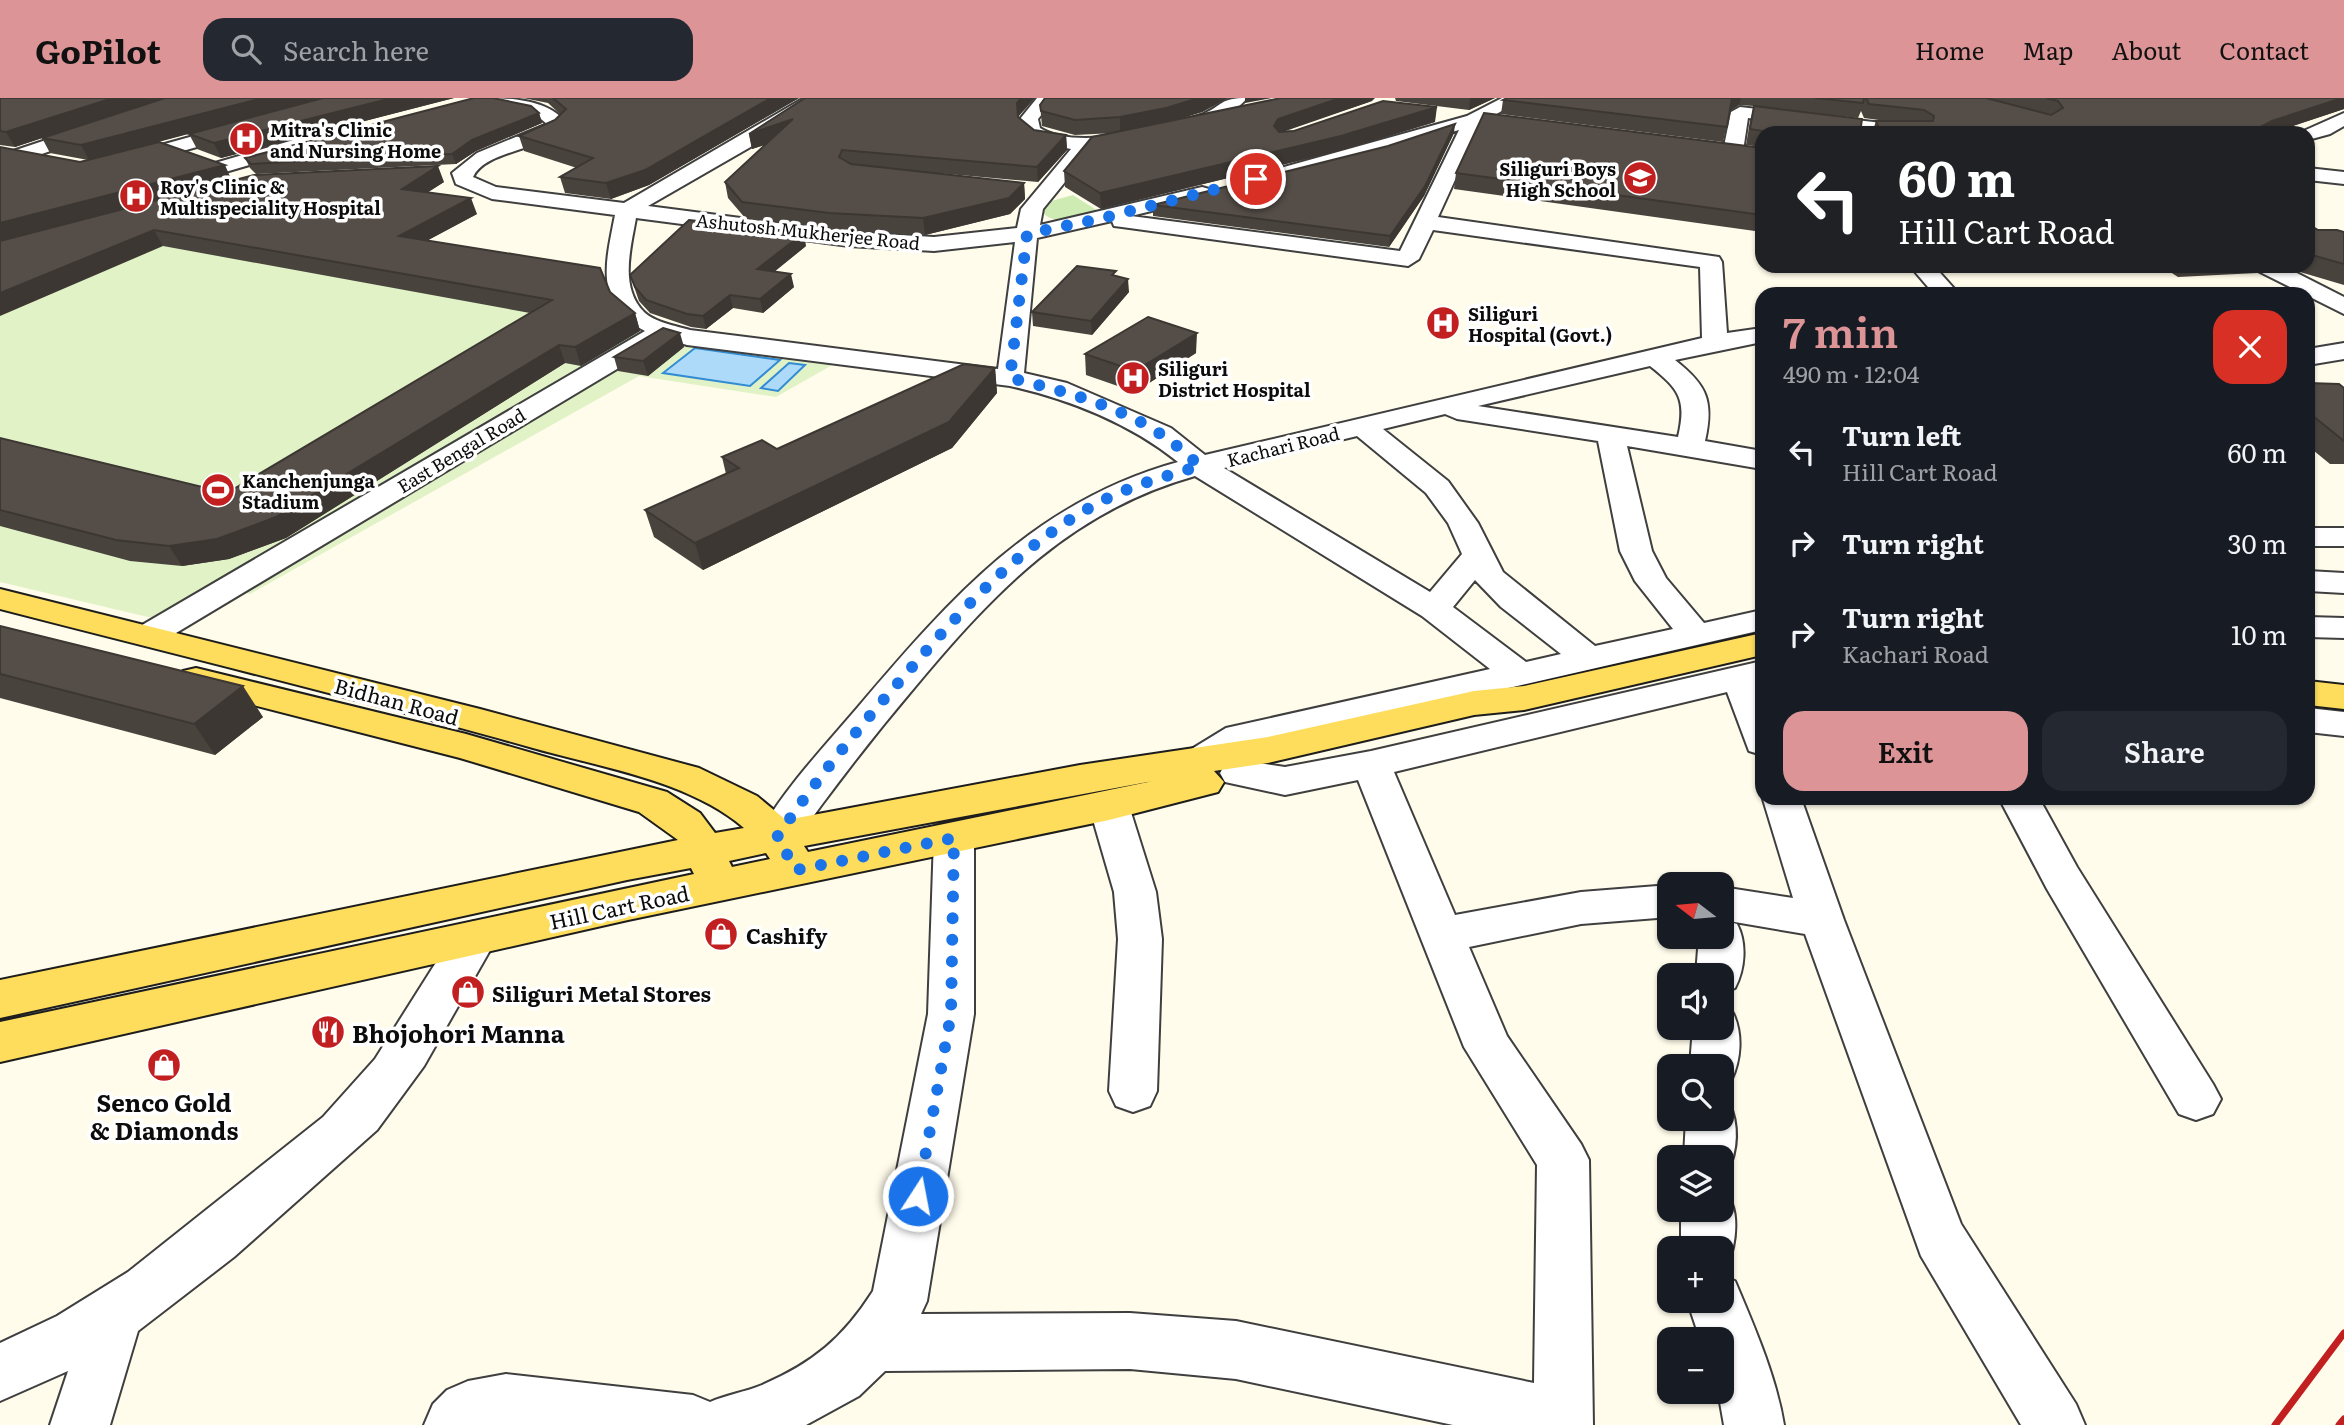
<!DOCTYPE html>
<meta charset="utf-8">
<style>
:root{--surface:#171b24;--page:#242831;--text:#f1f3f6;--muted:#9ea1a6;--accent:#dc9496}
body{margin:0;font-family:Literata,serif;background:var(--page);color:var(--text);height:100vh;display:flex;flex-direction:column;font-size:26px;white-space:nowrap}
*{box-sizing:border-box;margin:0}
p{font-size:23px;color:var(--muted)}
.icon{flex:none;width:38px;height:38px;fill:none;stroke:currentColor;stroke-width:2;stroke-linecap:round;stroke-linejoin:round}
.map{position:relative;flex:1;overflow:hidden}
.sheet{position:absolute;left:1755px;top:189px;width:560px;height:518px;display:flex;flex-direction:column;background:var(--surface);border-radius:21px;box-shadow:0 2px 5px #0004}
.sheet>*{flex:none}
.hud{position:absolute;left:1755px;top:28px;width:560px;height:147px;border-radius:21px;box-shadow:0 2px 5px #0004;background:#202124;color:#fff;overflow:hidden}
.needle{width:46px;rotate:286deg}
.controls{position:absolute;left:1657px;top:774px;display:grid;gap:14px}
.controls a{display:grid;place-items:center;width:77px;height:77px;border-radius:14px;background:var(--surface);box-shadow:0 2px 5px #0004;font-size:35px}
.pin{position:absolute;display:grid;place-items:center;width:60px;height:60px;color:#fff;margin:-30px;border:4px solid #fff;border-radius:50%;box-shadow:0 2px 7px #0007}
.me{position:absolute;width:77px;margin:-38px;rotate:11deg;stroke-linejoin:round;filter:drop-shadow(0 0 5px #0008)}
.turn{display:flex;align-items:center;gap:24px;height:147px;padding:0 28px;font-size:32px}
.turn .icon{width:91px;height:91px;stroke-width:2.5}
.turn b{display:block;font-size:49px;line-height:60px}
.round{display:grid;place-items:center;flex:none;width:74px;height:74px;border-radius:21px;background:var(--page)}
.head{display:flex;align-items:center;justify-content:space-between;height:119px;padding:0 28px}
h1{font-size:42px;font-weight:600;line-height:52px;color:var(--accent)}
.cta{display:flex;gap:14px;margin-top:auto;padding:14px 28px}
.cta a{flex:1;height:80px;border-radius:21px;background:var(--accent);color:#111;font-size:28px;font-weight:600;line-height:80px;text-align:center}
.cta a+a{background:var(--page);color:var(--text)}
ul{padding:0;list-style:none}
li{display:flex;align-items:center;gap:21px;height:91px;padding:0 28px}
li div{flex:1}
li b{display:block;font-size:26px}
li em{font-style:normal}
header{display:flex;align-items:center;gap:42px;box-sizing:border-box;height:98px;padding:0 35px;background:var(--accent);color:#111}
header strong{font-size:33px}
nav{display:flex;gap:38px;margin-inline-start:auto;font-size:24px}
.search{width:490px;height:63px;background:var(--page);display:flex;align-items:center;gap:18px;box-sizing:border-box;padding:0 24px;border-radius:21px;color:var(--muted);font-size:26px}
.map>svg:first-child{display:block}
.green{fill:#ceebb4}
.pitch{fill:#e1f2c6}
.water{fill:#aedaf9;stroke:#328cd3;stroke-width:2}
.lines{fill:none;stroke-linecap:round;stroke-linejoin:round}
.minor-casing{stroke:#3f3f3f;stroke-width:4}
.major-casing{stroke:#1d1d1d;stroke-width:4}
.minor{fill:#fff;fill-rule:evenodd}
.major{fill:#fedd5c;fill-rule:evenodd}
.rail{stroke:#c21f20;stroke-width:7}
.wall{fill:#49433e}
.shaded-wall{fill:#3c3732}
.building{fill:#554e48;stroke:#3c3732;stroke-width:2}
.route{stroke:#1a73e8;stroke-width:12;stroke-dasharray:0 21.6}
.labels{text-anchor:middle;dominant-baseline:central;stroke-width:7;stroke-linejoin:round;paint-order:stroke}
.far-poi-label{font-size:18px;font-weight:bold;fill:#0c0c0c;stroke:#fff;text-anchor:start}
.far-street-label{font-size:18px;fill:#0c0c0c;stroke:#fff}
.street-label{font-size:21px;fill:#0c0c0c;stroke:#fff}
.poi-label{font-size:21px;font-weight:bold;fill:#0c0c0c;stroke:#fff;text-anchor:start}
.near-poi-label{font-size:24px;font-weight:bold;fill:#0c0c0c;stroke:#fff;text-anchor:start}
</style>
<header>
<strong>GoPilot</strong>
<div class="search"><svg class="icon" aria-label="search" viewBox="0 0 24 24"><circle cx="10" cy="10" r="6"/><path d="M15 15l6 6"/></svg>Search here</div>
<nav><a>Home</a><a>Map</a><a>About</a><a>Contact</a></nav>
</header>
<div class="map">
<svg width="2344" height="1327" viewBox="0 0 2344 1327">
<rect width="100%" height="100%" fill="#fffceb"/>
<path class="green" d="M1073,97L1098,113C1081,118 1057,129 1043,115L1048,104Z"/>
<polygon class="pitch" points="168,111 611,186 595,197 616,229 721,250 834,266 776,299 639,278 250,496 213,485 152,520 0,484 0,158"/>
<g class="water">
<polygon points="695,250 780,262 750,288 663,275"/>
<polygon points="789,265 805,267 778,293 761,290"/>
</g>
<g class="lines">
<g class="minor-casing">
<g id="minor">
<polygon points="172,0 198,0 195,4 24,62 10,62 7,58 10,54"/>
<path d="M478,0C509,0 547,0 568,26C547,53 486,51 473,79L496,89L624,105L804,0H825L787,28L648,108L849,134L934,139L1017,130L1021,111L1071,51L1035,44L1022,33L1020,21L1037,0H1055L1038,21L1040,30C1076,53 1164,31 1203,16C1224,7 1219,0 1247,0C1219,35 1134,44 1091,52L1043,111L1040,127L1202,89L1209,91L1212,95L1209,99L1131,118L1400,153L1459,32L1291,79L1281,73L1284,69L1467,18L1502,0H1524L1481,25L1438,119L1719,159L1722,164L1727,235L1762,230V244L1675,262C1707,287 1714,303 1705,343L1762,353V371L1627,348L1652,453L1666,480L1704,525L1762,512V532L1251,649C1231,662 1215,677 1190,670L1185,661L1190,652L1226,630L1490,571L1422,518L1195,378C1071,413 995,493 915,589C871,641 830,694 791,749L777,754L763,749L757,739C783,692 823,650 858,609C951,500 1034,404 1178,364C1131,326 1069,301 1010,288L687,247L667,241L161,544L149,548L137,544L132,537L137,530L645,233C593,206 606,164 615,117L492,101L456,86L452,75L477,55L547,26L535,16L481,4ZM636,120L849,148L934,153L1015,144L998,271L690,232C676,228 654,224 644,214C619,189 631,149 636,120ZM1112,123L1114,128L1122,129L1408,168L1419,161L1433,132L1700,169L1702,240L1205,357L1171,330L1067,285L1024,275L1037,140ZM1650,268C1679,291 1687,301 1678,339L1478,308ZM1445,316L1457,321L1598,343L1620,453L1635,483L1673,531L1595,548L1503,474L1478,425L1448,383L1383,331ZM1357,338L1426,395L1448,425L1462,456L1430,494L1224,370ZM1475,482L1501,509L1561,556L1526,564L1453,509Z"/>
<polygon points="1740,9 1918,29 1927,35 1871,35 1748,20 1743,53 1733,59 1723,53 1731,14"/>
<polygon points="2344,15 2344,28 2330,36 2308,42 2308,35 2299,35"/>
<polygon points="244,24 251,26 253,30 251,34 168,57 158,51 161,47"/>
<polygon points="297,41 306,47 304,51 222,75 212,69 215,65"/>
<polygon points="2308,70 2344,74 2344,86 2308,82"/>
<polygon points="1910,168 1934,168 1959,196 1934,196"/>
<polygon points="2255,168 2283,168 2344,199 2344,216 2258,173"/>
<polygon points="2344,245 2344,261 2308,267 2308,251"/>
<rect x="2308" y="430" width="36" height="18"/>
<polygon points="2308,473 2344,475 2344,495 2308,493"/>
<polygon points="2308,519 2344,520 2344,540 2308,539"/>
<path d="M1762,563V657L1749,653L1727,594L1394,674L1455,817L1581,794L1670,787V819L1581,826L1469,849L1507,938L1581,1046L1589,1062L1593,1327H1453L1236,1281L1130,1271L885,1273L859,1298L806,1327H424L433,1306L447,1292L468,1283L506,1276L693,1297L710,1304C726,1297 745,1294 762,1287C813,1265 843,1240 873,1193L928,916L934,740L940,730L954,725L968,730L974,740V916L927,1203L921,1216L1130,1215L1236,1223L1534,1285L1537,1067L1464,949L1358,682L1285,697L1225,684L1220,675L1225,666L1239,662L1285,669L1371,653Z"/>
<polygon points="2308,610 2344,614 2344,638 2308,634"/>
<polygon points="1109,694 1123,698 1129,708 1156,794 1162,841 1157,993 1150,1008 1133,1014 1116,1008 1109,993 1118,841 1114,794 1089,708 1095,698"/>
<path d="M1762,698L1801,700L1844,822L1961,1126L2076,1306L2085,1327H2021L1921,1158L1805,836L1723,822L1737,826C1747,845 1745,871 1735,890L1722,894V877H1696L1699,838H1722V789L1793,800Z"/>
<polygon points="1999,700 2039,700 2077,769 2213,986 2221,1001 2213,1016 2196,1022 2179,1016 2047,791"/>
<polygon points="475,823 491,828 497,840 424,968 377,1032 234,1159 138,1233 110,1327 50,1327 68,1273 0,1303 0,1245 57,1218 128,1174 323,1019 375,961 459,828"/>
<path d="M1722,912L1733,915C1743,936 1741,962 1731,983L1722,986V968H1690L1693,929H1722Z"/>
<path d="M1722,1002L1729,1004C1739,1027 1738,1052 1727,1075L1722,1077V1059H1684L1686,1020H1722Z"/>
<path d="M1722,1092C1742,1107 1736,1148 1727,1168L1722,1170V1150H1681V1111H1722Z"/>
<path d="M1722,1178L1735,1183C1754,1228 1776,1278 1784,1327H1724L1718,1293H1722V1241H1700L1687,1202H1722Z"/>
</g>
</g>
<g class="major-casing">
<g id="major">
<path d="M0,491L480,611L699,670L757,698L786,722L1080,667L1268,639L1474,593L1524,588L1762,535V557L1524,612L1474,617L1268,665L1214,673L1224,684L1218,694L1109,722L628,822L0,964V924L694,776L691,770L627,782L0,920V882L678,742L639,714L460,660L183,589L178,581L183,573L196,570L466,636L667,694L700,715L715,735L744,730C690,683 600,669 533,650C356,600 178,557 0,511ZM1153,683L808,754L804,748ZM766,755L770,761L732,769L729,763Z"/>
<polygon points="2308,583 2344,587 2344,611 2308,607"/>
</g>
</g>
<use href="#minor" class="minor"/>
<use href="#major" class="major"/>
<g class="rail">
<polyline points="2275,1327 2344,1235"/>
<polyline points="2339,1327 2344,1321"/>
</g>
</g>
<g class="wall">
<polygon points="0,0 323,0 117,55 232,83 444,84 428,94 477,116 428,142 610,194 635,215 640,233 581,268 565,265 286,440 229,461 182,468 130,463 0,428 0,340 227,395 530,215 163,148 80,64 88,62 50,55 42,40 15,49 0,47"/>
<polygon points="323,0 454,0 221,60 197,51 189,36"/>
<polygon points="523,0 799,0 649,87 611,101 565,95 560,79 577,70 524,53 519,38 555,22 561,17 548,5"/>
<polygon points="1045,0 1228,0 1202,14 1175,22 1372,3 1283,33 1435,24 1339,53 1101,111 1065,89 1064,73 1114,35 1075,37 1042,28 1040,7"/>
<polygon points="1395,0 1495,0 1469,12 1396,3"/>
<polygon points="1507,0 2344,0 2344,11 2272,35 1872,35 1876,23 1886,23 1864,20 1861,13 1858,20 1784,12 1860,35 1762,35 1762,49 1746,47 1750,23 1754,8 1739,7 1730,13 1723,44 1501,16 1503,2"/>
<polygon points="539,15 542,25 476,53 456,66 256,76 250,70 245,60"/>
<polygon points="1018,19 1034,32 1066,37 1067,52 1038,84 937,75 1024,85 1025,101 1010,116 925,137 832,132 746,121 728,100 725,84 765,47 752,51 749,36"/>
<polygon points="1454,35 1424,98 1389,149 1153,118 1153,107 1388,48"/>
<polygon points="1762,50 1762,134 1454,91 1456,75"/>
<polygon points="2308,126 2318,132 2344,134 2344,187 2300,174 2288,168 2308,168"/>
<polygon points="806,148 774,174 794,189 763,215 733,210 706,231 691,229 650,215 639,203 630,177"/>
<polygon points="2161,168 2261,168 2257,175 2178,179"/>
<polygon points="1116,178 1129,194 1092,237 1033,228 1032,214"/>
<polygon points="684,249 648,278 618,273 614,259"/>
<polygon points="1196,255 1135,294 1086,277 1085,256"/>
<polygon points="995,270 997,295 952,350 703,472 654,439 645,412 726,376 722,359 777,351"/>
<polygon points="2308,285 2344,290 2344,366 2330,366 2308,348"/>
<polygon points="0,528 263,619 215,657 0,600"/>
</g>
<g class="shaded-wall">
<polygon points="113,0 164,0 15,49 6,34"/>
<polygon points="263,0 323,0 89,62 81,47"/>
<polygon points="392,0 454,0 221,60 214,45"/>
<polygon points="771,0 799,0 649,87 611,101 606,85"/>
<polygon points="1021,0 1035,0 1018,19 1017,5"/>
<polygon points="1199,0 1228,0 1202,14 1166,25 1120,34 1120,19"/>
<polygon points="1245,0 1272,0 1245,5"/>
<polygon points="1340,0 1375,0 1372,3 1277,36 1274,28 1278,21"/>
<polygon points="1470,0 1495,0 1469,12"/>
<polygon points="1732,0 1741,0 1739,7 1728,14"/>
<polygon points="2344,0 2344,11 2272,35 2249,35 2272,23"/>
<polygon points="1437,9 1435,24 1339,53 1101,111 1100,95"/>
<polygon points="539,15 542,25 476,53 456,66 452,56 472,42"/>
<polygon points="793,21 796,36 752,51 749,36"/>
<polygon points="1455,26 1454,35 1424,98 1389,149 1390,138"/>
<polygon points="1066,37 1067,52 1038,84 1037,69"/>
<polygon points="225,67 232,83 0,144 0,125"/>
<polygon points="438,68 444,84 408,107 402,91"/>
<polygon points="1024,85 1025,101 1010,116 925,137 923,120"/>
<polygon points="471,100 477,116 406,154 399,138"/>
<polygon points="154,132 163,148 0,218 0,195"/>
<polygon points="804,135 806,148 760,185 757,171"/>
<polygon points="791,176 794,189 763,215 760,201"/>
<polygon points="1128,181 1129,194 1092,237 1091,223"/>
<polygon points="730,197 733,210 706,231 703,218"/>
<polygon points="635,215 640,233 581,268 575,249"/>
<polygon points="680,235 684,249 648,278 643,263"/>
<polygon points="1197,235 1196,255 1135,294 1135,273"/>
<polygon points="559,247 565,265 286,440 229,461 182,468 169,448"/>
<polygon points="995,270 997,295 952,350 703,472 695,445"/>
<polygon points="243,588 263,619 215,657 194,626"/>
</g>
<g class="building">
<polygon points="0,0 113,0 6,34 0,33"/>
<polygon points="165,0 263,0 81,47 42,40"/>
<polygon points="323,0 392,0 214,45 189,36"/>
<polygon points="474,0 493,0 531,8 539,15 472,42 452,56 251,66 245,60"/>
<polygon points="553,0 771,0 645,72 606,85 560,79 593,60 519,38 555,22 566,11"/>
<polygon points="805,0 1021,0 1017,5 1018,19 1034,32 1066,37 1037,69 842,52 839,59 851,66 1024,85 1009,100 923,120 829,115 742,104 725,84 793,21 749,36"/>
<polygon points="1045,0 1199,0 1166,10 1120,19 1075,22 1041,13 1040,7"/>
<polygon points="1281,0 1340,0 1278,21 1274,28 1279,34 1294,33 1383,3 1437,9 1341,38 1100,95 1064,73 1092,39"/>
<polygon points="1507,0 1732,0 1727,29 1503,2"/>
<polygon points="1815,0 1864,0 1863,5"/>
<polygon points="1866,0 1986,0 2051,17 2063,10 2058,3 2046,0 2342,0 2272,23 2249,35 1881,35 1876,23 1933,23 1934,18 1924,12 1869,6"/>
<polygon points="1754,8 1862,21 1860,35 1769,35 1768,34 1750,31"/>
<polygon points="1484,15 1762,50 1762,117 1456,75"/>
<polygon points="1455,26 1425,88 1390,138 1153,107 1388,48"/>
<polygon points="159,44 225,67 0,125 0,49 80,64"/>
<polygon points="438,68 402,91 471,100 399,138 600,170 610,194 635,215 575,249 559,247 276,419 217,441 169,448 116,442 0,412 0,340 227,395 552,202 154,132 0,195 0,143 254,77"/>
<polygon points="689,122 804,135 757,171 791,176 760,201 730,197 703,218 687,216 646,202 635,189 630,177"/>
<polygon points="2308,126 2318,132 2337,132 2344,134 2344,166 2308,156"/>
<polygon points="1077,168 1116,173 1112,177 1128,181 1091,223 1032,214"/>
<polygon points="1148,219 1197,235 1135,273 1085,256"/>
<polygon points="663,230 680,235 643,263 614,259"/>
<polygon points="964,266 995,270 949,324 695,445 645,412 739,370 722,359 762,342 777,351"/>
<polygon points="2308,285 2339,286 2344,290 2344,343 2308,314"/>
<polygon points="0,528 243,588 194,626 0,576"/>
</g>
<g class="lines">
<path class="route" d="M918,1098L951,916L954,740L796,772L777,739C816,682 860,628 906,576C960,513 1018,450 1091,409C1125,389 1163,379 1200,368C1188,358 1176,346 1162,337C1122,309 1058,291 1010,280L1027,136L1103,120L1256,81"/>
</g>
<defs>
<g id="hospital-disc" transform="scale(1.75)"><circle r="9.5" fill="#c21f20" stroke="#fff"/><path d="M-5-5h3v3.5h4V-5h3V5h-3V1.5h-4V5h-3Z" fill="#fff"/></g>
<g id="school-disc" transform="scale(1.75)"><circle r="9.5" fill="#c21f20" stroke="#fff"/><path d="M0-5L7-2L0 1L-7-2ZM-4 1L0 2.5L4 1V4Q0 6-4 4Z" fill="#fff"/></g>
<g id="stadium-disc" transform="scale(1.75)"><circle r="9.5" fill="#c21f20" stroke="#fff"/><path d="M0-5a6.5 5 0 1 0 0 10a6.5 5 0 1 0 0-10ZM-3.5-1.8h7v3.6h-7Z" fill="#fff"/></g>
<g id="shop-disc" transform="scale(1.75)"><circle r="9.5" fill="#c21f20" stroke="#fff"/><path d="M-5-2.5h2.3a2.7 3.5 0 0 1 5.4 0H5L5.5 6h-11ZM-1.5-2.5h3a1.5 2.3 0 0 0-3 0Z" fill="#fff"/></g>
<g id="restaurant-disc" transform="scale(1.75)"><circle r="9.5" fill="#c21f20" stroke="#fff"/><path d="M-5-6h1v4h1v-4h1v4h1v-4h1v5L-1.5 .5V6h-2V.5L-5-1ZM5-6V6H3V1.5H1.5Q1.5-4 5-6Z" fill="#fff"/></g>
</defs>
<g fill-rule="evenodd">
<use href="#hospital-disc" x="246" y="41"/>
<use href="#school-disc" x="1640" y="80"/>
<use href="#hospital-disc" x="136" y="98"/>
<use href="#hospital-disc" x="1443" y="225"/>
<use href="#hospital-disc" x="1133" y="280"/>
<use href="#stadium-disc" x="218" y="392"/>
<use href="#shop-disc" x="721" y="836"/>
<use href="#shop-disc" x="468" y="894"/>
<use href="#restaurant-disc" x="328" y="934"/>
<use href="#shop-disc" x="164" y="967"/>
</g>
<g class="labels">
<g class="far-poi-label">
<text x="270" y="31">Mitra's Clinic<tspan x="270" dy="21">and Nursing Home</tspan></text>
<text x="1616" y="70" text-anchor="end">Siliguri Boys<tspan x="1616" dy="21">High School</tspan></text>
<text x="160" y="88">Roy's Clinic &amp;<tspan x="160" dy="21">Multispeciality Hospital</tspan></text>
<text x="1468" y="215">Siliguri<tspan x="1468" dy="21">Hospital (Govt.)</tspan></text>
<text x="1158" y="270">Siliguri<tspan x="1158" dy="21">District Hospital</tspan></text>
<text x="242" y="382">Kanchenjunga<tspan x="242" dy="21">Stadium</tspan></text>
</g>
<g class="far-street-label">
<text transform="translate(808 133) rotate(6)">Ashutosh Mukherjee Road</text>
<text transform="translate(1283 348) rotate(-14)">Kachari Road</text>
<text transform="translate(461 352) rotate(-31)">East Bengal Road</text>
</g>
<g class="street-label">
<text transform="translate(397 602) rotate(15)">Bidhan Road</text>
<text transform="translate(619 808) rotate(-12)">Hill Cart Road</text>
</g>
<g class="poi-label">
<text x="746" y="836">Cashify</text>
<text x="492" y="894">Siliguri Metal Stores</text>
</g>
<g class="near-poi-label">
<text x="352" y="934">Bhojohori Manna</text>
<text x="164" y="1003" text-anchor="middle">Senco Gold<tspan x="164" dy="28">&amp; Diamonds</tspan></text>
</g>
</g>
</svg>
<div class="controls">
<a><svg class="needle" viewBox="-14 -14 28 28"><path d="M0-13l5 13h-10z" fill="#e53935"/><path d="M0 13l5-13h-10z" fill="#9ea1a6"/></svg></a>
<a><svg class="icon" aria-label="sound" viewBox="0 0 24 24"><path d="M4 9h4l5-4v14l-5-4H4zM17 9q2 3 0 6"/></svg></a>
<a><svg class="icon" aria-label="search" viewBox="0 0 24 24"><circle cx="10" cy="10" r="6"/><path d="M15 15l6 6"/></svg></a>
<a><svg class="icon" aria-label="layers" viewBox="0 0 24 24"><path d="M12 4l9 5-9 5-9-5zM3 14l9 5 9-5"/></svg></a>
<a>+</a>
<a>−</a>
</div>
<div class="pin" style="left:1256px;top:81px;background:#d93025"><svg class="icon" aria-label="arrive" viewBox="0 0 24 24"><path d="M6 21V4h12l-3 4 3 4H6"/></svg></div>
<svg class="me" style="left:918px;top:1098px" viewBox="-20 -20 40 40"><circle r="17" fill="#1a73e8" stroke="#fff" stroke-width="3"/><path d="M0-11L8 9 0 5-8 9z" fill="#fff"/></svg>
<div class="hud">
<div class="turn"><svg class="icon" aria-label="left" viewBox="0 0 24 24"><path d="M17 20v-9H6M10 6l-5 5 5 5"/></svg><div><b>60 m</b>Hill Cart Road</div></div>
</div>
<section class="sheet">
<div class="head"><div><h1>7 min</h1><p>490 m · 12:04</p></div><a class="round" style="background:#d93025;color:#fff"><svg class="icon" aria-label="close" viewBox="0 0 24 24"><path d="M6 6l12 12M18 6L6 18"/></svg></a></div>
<ul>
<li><svg class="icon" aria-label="left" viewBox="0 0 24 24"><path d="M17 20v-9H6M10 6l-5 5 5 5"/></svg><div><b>Turn left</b><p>Hill Cart Road</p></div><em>60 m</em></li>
<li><svg class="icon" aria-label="right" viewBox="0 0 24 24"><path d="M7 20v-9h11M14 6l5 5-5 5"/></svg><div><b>Turn right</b></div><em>30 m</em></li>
<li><svg class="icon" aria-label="right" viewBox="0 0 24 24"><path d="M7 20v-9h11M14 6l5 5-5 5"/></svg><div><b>Turn right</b><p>Kachari Road</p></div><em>10 m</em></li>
</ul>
<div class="cta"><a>Exit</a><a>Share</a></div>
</section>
</div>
